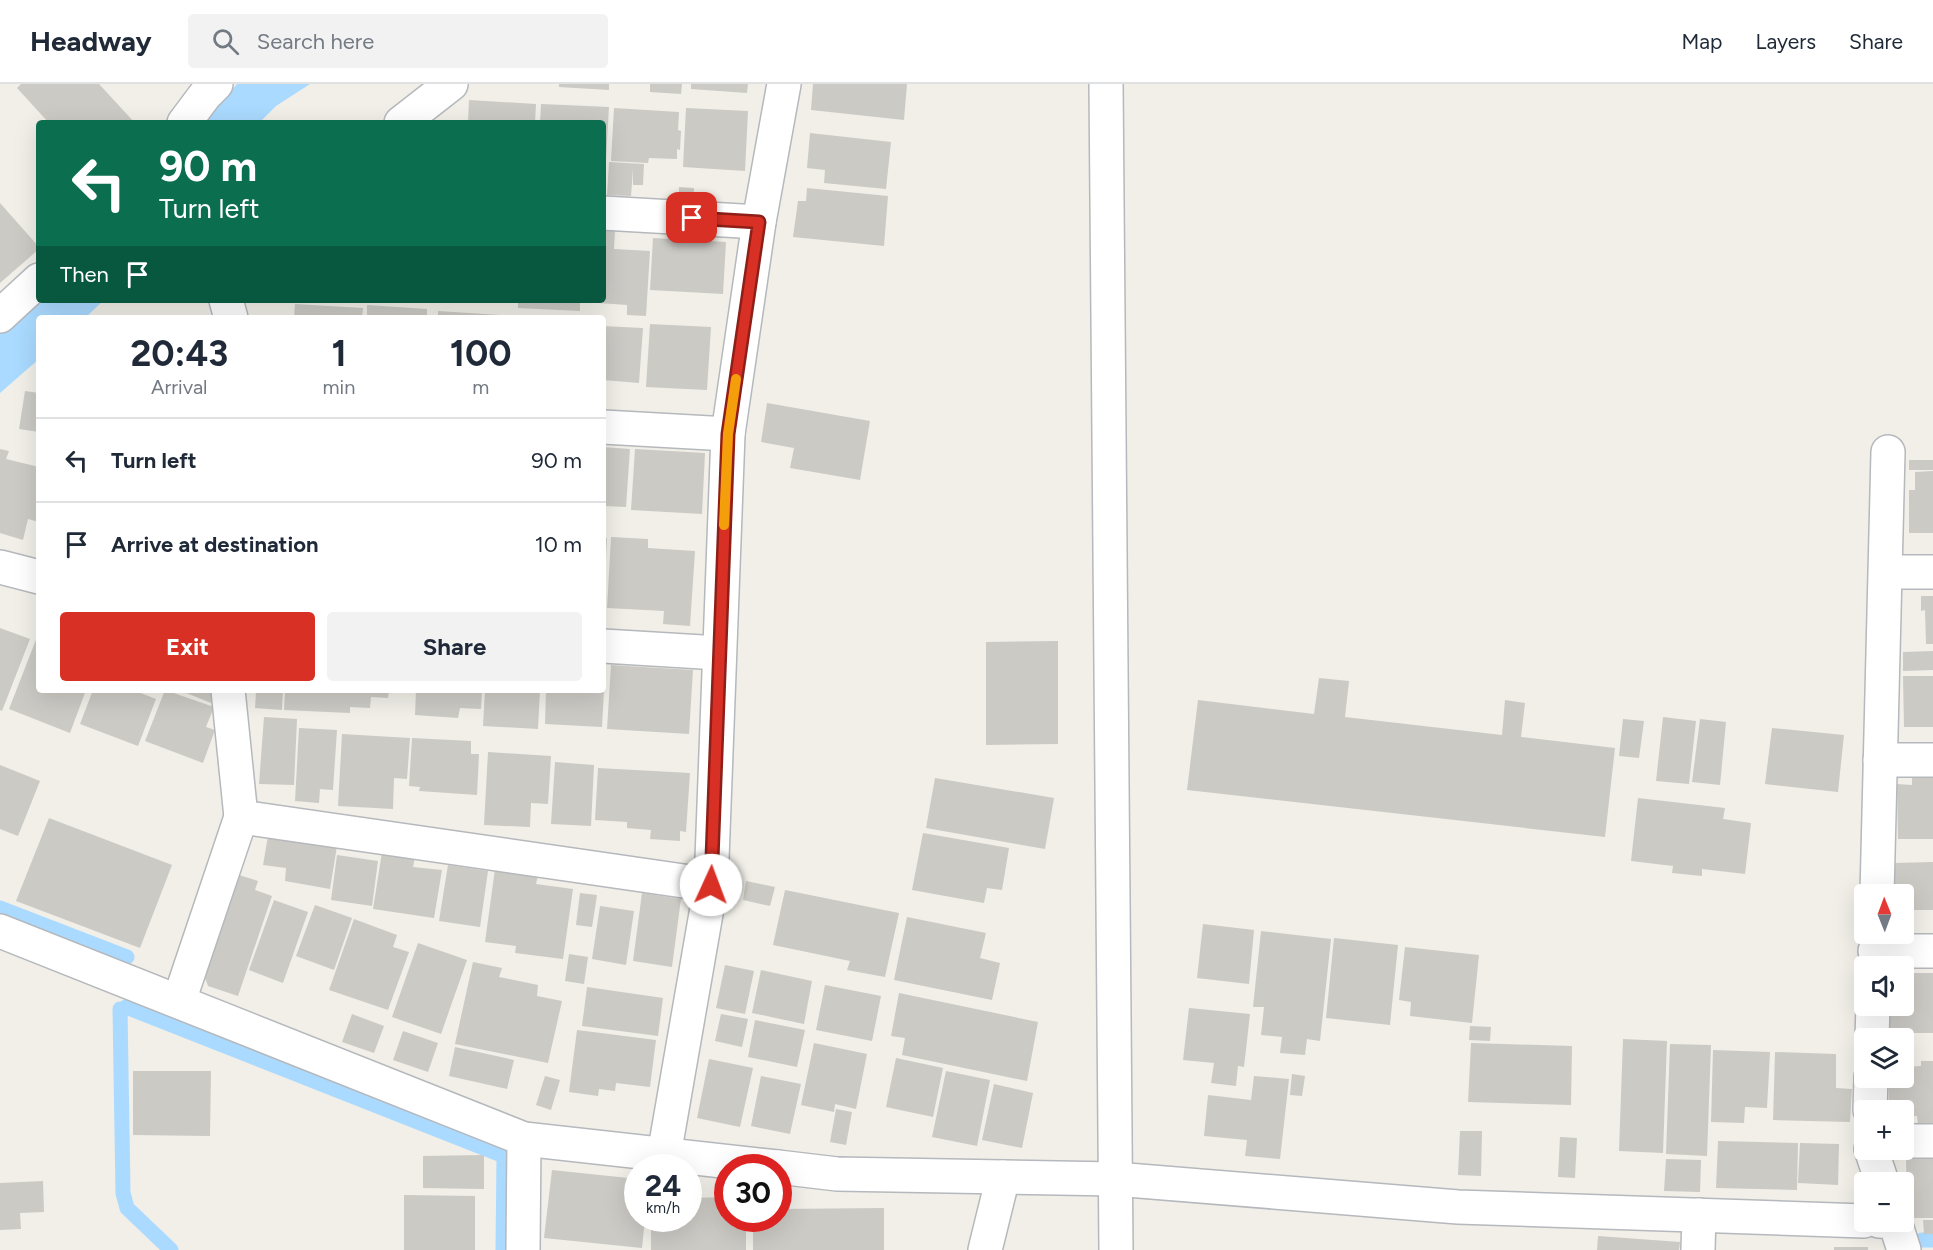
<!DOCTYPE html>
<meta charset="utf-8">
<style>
:root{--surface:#fff;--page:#f2f2f3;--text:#1f2937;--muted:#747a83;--line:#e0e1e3;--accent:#d93025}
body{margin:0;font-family:Figtree,sans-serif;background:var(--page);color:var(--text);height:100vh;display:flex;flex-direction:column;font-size:22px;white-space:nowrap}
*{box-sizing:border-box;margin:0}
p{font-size:20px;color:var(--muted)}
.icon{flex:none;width:33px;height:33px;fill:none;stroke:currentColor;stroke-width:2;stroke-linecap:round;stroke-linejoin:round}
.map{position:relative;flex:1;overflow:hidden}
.sheet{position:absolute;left:36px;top:231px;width:570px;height:378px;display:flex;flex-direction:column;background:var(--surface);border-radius:6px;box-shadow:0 6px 24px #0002}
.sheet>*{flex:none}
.guide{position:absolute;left:36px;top:36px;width:570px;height:183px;border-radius:6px;box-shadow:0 6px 24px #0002;background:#0b6e4f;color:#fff;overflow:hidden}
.needle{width:39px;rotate:359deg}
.controls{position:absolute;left:1854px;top:800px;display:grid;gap:12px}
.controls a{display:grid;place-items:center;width:60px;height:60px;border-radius:6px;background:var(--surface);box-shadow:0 6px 24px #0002;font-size:30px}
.speed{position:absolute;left:624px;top:1070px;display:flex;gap:12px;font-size:30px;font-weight:700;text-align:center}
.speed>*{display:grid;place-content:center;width:78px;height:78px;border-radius:50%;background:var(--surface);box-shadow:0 6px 24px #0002;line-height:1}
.speed small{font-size:15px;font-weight:400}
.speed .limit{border:9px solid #d22;background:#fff;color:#111}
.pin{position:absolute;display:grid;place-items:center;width:51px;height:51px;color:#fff;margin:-26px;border-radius:12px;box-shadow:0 3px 9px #0006}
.me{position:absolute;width:66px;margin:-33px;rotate:2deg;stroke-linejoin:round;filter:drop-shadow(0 0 4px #0008)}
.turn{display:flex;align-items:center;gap:21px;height:126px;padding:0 24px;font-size:27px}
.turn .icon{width:78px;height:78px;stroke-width:2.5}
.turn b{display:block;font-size:42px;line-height:51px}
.then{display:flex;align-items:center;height:57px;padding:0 24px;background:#0003;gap:12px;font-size:22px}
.eta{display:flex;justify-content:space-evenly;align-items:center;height:102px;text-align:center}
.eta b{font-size:36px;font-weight:700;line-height:42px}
.primary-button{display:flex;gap:12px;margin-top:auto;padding:12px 24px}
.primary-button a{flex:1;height:69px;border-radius:6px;background:var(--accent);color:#fff;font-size:24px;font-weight:700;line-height:69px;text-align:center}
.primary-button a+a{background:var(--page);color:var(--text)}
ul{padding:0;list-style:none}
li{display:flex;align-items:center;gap:18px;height:84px;padding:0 24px;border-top:2px solid var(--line)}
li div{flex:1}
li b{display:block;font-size:22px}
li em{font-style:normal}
header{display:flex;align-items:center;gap:36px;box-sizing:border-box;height:84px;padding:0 30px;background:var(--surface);border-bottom:2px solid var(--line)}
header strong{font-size:28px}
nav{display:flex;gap:33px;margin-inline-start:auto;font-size:21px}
.search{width:420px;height:54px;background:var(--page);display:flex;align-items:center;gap:15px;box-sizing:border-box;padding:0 21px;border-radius:6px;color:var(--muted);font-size:22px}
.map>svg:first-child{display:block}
.water{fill:#aadaff}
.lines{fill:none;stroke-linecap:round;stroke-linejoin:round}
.stream{stroke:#aadaff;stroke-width:15}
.building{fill:#cccac5}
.minor-casing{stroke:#b5b8bc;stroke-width:36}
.minor{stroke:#fff;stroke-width:33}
.route-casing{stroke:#8d1f18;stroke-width:15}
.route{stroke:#d93025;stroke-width:10}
.slow{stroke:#f59e0b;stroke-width:10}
</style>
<header>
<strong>Headway</strong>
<div class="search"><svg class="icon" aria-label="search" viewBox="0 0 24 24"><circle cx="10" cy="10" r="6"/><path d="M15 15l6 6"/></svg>Search here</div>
<nav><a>Map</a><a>Layers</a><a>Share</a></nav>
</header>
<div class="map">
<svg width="1933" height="1166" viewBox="0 0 1933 1166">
<rect width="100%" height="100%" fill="#f1efe8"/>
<g class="water">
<polygon points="237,0 310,0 276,22 259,39 203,39"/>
<polygon points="39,215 104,216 85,234 39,234 39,275 0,309 0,250"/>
</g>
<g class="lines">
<g class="stream">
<polyline points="0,824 127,873"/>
<polyline points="126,923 504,1072 503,1166"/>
<polyline points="120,925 123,1109 127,1124 171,1166"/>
<polyline points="1922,1156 1933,1156"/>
</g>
</g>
<g class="building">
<polygon points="21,0 99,0 135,39 49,39 17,4"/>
<polygon points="559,0 609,0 609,6 559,3"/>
<polygon points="650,0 682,0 681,10 650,8"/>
<polygon points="691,0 748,0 747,9 691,5"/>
<polygon points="813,0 907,0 904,36 811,26"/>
<polygon points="469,16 536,20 535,39 468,39"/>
<polygon points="541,20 609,23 606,76 603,75 603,39 540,39"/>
<polygon points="614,24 679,28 678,46 681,47 680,66 677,65 677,75 649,74 648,79 611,77"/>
<polygon points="686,24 748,27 745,87 683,83"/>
<polygon points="810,49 891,58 886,105 824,99 825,86 807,84"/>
<polygon points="609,78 644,80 643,101 633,101 633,85 631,112 607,111"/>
<polygon points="679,103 694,104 693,118 679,116"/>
<polygon points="807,104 888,112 884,162 793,153 798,117 806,117"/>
<polygon points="0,119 39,163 39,165 0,199"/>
<polygon points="603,146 615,147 614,165 650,167 646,232 627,231 627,221 584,218 584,216 603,216"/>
<polygon points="653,154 726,158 723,210 650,206"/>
<polygon points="518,216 580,216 580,227 518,224"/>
<polygon points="295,220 363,224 362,234 294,234"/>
<polygon points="367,221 427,225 427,234 367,234"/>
<polygon points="438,227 500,231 500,234 438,234"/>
<polygon points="650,240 711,243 707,306 646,303"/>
<polygon points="603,242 643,244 639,299 603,296"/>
<polygon points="25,307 39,309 39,348 19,345"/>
<polygon points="767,319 870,337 860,396 790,384 794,364 761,358"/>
<polygon points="603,363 630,365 626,423 603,422"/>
<polygon points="0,365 9,367 6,375 39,383 39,438 28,435 23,456 0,449"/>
<polygon points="635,365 705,369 702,430 631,426"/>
<rect x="1909" y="376" width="24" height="10"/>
<polygon points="1933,387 1933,449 1909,449 1909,406 1915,406 1915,388"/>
<polygon points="611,453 648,455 648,464 695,467 690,542 663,540 664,527 607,524"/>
<polygon points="603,454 607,454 605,490 603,490"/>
<polygon points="1921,512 1933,512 1933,560 1926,560 1925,526 1921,527"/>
<polygon points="0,544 30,555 2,627 0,626"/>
<polygon points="39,548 39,606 86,606 70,649 9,625"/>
<polygon points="1058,557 1058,660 986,661 986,558"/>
<polygon points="1933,567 1933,586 1903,587 1903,568"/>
<polygon points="611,581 693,586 689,650 607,645"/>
<polygon points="1903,592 1933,592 1933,643 1904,643"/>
<polygon points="1319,594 1349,597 1345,633 1502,651 1505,616 1525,619 1521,653 1615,664 1605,753 1187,706 1198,616 1314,630"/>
<polygon points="93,606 133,606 156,615 138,662 80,640"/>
<polygon points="165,606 214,623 206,643 215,646 203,679 145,657"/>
<polygon points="179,606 211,606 211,619"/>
<polygon points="252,606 283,606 282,626 255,624 256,608"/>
<polygon points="285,606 389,606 388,614 371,613 370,624 350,623 350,629 284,626"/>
<polygon points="416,606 482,606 481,625 460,624 458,634 415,631"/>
<polygon points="485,606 540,606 538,645 483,642"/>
<polygon points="546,606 604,606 602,643 545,640"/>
<polygon points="264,633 297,635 294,701 259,700"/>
<polygon points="1663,633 1696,637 1689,700 1656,697"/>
<polygon points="1623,635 1644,637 1639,674 1619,672"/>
<polygon points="1700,635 1726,638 1720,701 1692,698"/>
<polygon points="299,644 337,646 333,706 320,705 319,719 295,717"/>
<polygon points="1772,644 1844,651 1838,708 1765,700"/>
<polygon points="342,650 410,654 407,695 394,694 393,725 338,722"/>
<polygon points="412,654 471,657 471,670 479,670 477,711 419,707 420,703 409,702"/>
<polygon points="488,668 551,672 548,720 531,719 530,743 484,741"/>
<polygon points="555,678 594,681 591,742 551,740"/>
<polygon points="0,681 40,697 18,752 0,745"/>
<polygon points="598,684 690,689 686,748 680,747 680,757 650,755 651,746 627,744 627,738 595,736"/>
<polygon points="1933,693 1933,755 1898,755 1897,700 1912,701 1912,694"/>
<polygon points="935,694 1054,714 1045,765 926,744"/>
<polygon points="1638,714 1725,724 1723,735 1751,739 1745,790 1702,785 1702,792 1672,789 1673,782 1631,777"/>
<polygon points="49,734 172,781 140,864 16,817"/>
<polygon points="923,749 1009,764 1002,806 987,804 984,819 912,806"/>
<polygon points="268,752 337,762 330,805 285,797 286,784 263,781"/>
<polygon points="382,768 415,773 413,783 442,786 434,834 373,825"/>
<polygon points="337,771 378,777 372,822 331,816"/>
<polygon points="1933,778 1933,826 1904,826 1904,810 1894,810 1894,779"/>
<polygon points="448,781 488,787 480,843 439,837"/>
<polygon points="495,785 538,791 536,800 573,805 563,875 515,869 516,862 485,858"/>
<polygon points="239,791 258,797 255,806 272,812 238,912 208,902 204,891"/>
<polygon points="746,797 775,803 770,822 743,816"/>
<polygon points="785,806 899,829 885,893 847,886 850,877 773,861"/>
<polygon points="580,809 597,811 592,843 576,841"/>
<polygon points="642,809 681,815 672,883 633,877"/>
<polygon points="274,816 308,828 283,899 249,886"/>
<polygon points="315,821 352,834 334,886 296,872"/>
<polygon points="600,822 634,827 626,881 592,875"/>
<polygon points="907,833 986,849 980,874 1000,879 992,916 894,896"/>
<polygon points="354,835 397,851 393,863 409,868 388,926 329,906"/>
<polygon points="1203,840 1254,846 1249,900 1197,894"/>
<polygon points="1261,847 1331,855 1320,957 1307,955 1305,971 1280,969 1282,953 1261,951 1264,923 1253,923"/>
<polygon points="1334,854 1398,861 1390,941 1326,934"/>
<polygon points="418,859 467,876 441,950 392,933"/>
<polygon points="1405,863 1479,871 1472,939 1410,932 1411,918 1399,916"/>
<polygon points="569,870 588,873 584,900 565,897"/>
<polygon points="473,878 502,884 499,893 538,901 537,912 562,917 548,979 455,960"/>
<polygon points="725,881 754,887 745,930 716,924"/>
<polygon points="761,886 812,897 804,940 752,929"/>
<polygon points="1904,889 1933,889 1933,949 1890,949 1889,921 1904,921"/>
<polygon points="825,901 881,912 872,957 816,946"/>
<polygon points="587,903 663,914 658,952 582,942"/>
<polygon points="899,909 1038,938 1027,997 902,971 905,954 891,952"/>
<polygon points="1189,924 1250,930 1244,983 1238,982 1236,1002 1211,999 1214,979 1183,976"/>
<polygon points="352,930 384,942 374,969 342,958"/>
<polygon points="721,930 748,935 742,963 715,957"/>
<polygon points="755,936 805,946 797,983 748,973"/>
<polygon points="1470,942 1491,943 1490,957 1469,956"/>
<polygon points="577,946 656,956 650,1003 616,999 615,1007 599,1005 598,1012 569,1008"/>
<polygon points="403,947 438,959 428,988 393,976"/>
<polygon points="1623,955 1667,957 1663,1069 1619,1067"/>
<polygon points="814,959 867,970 856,1025 835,1020 834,1028 801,1021"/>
<polygon points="1471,959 1572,962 1571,1021 1468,1018"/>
<polygon points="1670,960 1711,961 1707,1072 1666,1070"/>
<polygon points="455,963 514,976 507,1005 449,992"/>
<polygon points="1713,966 1770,968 1767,1024 1745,1023 1744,1039 1711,1038"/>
<polygon points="1775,968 1836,970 1836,1004 1852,1005 1850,1038 1773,1036"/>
<polygon points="896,974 943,984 933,1033 886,1023"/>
<polygon points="709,975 753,984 740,1043 697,1034"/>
<polygon points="1921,977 1933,977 1933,1040 1918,1041 1917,1032 1904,1033 1904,1026 1889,1026 1889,993 1904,993 1904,983 1921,982"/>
<polygon points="133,987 211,987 210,1052 133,1051"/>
<polygon points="946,987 990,996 977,1062 932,1053"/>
<polygon points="1292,990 1305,992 1302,1012 1290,1011"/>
<polygon points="545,992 560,996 551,1026 536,1021"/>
<polygon points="761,992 801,1000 790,1050 751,1042"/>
<polygon points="1254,992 1289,995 1280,1075 1245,1072 1247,1056 1204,1052 1208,1011 1251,1016"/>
<polygon points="994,1000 1033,1009 1022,1064 982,1056"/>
<polygon points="836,1025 852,1028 846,1061 830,1058"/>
<polygon points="1460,1047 1482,1047 1481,1092 1458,1091"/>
<polygon points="1560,1053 1577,1054 1575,1094 1558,1093"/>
<polygon points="1718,1057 1798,1059 1797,1106 1716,1104"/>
<polygon points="1800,1059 1839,1060 1838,1101 1798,1099"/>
<polygon points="484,1071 484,1105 423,1104 423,1072"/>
<polygon points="1906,1073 1933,1073 1933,1134 1907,1134"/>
<polygon points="1666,1075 1701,1076 1700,1108 1664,1107"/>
<polygon points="552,1086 638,1095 638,1134 645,1134 642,1164 544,1154"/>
<polygon points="43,1097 44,1128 20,1129 21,1145 0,1146 0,1099"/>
<polygon points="404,1111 475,1112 475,1166 404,1166"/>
<polygon points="728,1113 728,1134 746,1134 746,1166 651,1166 651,1134 688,1134 688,1118 691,1118 691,1114"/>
<polygon points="884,1124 884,1166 753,1166 753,1134 778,1134 778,1125"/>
<polygon points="1923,1136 1933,1136 1933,1150 1924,1150"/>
<polygon points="1598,1152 1680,1158 1679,1166 1597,1166"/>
<rect x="1834" y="1163" width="34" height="3"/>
</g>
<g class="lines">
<g class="minor-casing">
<g id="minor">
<polyline points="1106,0 1116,1166"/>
<polyline points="184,39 205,11 216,0"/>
<polyline points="401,39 451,0"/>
<polyline points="603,129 759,138"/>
<polyline points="226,216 231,234"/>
<polyline points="0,232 39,196"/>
<polyline points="603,343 728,350"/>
<polyline points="0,483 39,493"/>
<polyline points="1886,488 1933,488"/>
<polyline points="603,562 719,569"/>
<polyline points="228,606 241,733"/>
<polyline points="1880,676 1933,676"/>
<polyline points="1877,810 1888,368"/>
<polyline points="0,847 524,1055 777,1083"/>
<polyline points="1875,867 1933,867"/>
<polyline points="179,917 241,733 711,801"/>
<polyline points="1872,954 1873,921"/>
<polyline points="1870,1026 1871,993"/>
<polyline points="1904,1057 1933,1057"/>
<polyline points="1871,1065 1882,1098"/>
<polyline points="664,1071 711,801 728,350 759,138 784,0"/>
<polyline points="778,1083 837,1090 1115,1095 1458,1123 1864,1137"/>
<polyline points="1879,1137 1895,1138 1904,1166"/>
<polyline points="523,1166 524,1055"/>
<polyline points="985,1166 1003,1093"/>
<polyline points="1698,1166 1699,1131"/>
</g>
</g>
<use href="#minor" class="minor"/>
</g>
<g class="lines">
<g class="route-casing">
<polyline id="route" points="692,134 759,138 728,350 711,801"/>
</g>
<use href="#route" class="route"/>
<polyline class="slow" points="724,441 728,350 736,295"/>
</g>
</svg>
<div class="controls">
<a><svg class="needle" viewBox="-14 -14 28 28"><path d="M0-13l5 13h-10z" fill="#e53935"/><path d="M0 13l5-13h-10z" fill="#747a83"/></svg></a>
<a><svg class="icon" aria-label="sound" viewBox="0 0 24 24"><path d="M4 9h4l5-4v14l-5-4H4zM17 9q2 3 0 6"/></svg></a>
<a><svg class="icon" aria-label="layers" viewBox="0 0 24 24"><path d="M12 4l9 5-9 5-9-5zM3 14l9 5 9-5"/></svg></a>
<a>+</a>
<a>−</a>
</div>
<div class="speed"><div>24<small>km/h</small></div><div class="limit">30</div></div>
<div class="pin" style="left:692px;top:134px;background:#d93025"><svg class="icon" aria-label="arrive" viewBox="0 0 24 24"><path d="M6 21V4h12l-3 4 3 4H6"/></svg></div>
<svg class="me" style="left:711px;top:801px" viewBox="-20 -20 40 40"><circle r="19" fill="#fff"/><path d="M0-13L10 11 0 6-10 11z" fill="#d93025"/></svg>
<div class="guide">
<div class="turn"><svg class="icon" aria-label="left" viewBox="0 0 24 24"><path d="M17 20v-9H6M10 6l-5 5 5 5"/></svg><div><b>90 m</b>Turn left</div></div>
<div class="then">Then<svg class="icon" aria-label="arrive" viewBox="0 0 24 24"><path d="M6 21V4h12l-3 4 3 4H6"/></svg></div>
</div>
<section class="sheet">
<div class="eta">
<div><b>20:43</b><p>Arrival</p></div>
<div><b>1</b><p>min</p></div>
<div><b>100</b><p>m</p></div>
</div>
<ul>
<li><svg class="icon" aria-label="left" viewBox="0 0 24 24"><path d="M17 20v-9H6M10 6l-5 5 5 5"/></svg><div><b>Turn left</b></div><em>90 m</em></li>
<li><svg class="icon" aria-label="arrive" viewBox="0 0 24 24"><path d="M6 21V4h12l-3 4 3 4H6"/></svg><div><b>Arrive at destination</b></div><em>10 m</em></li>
</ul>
<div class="primary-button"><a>Exit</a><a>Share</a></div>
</section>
</div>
